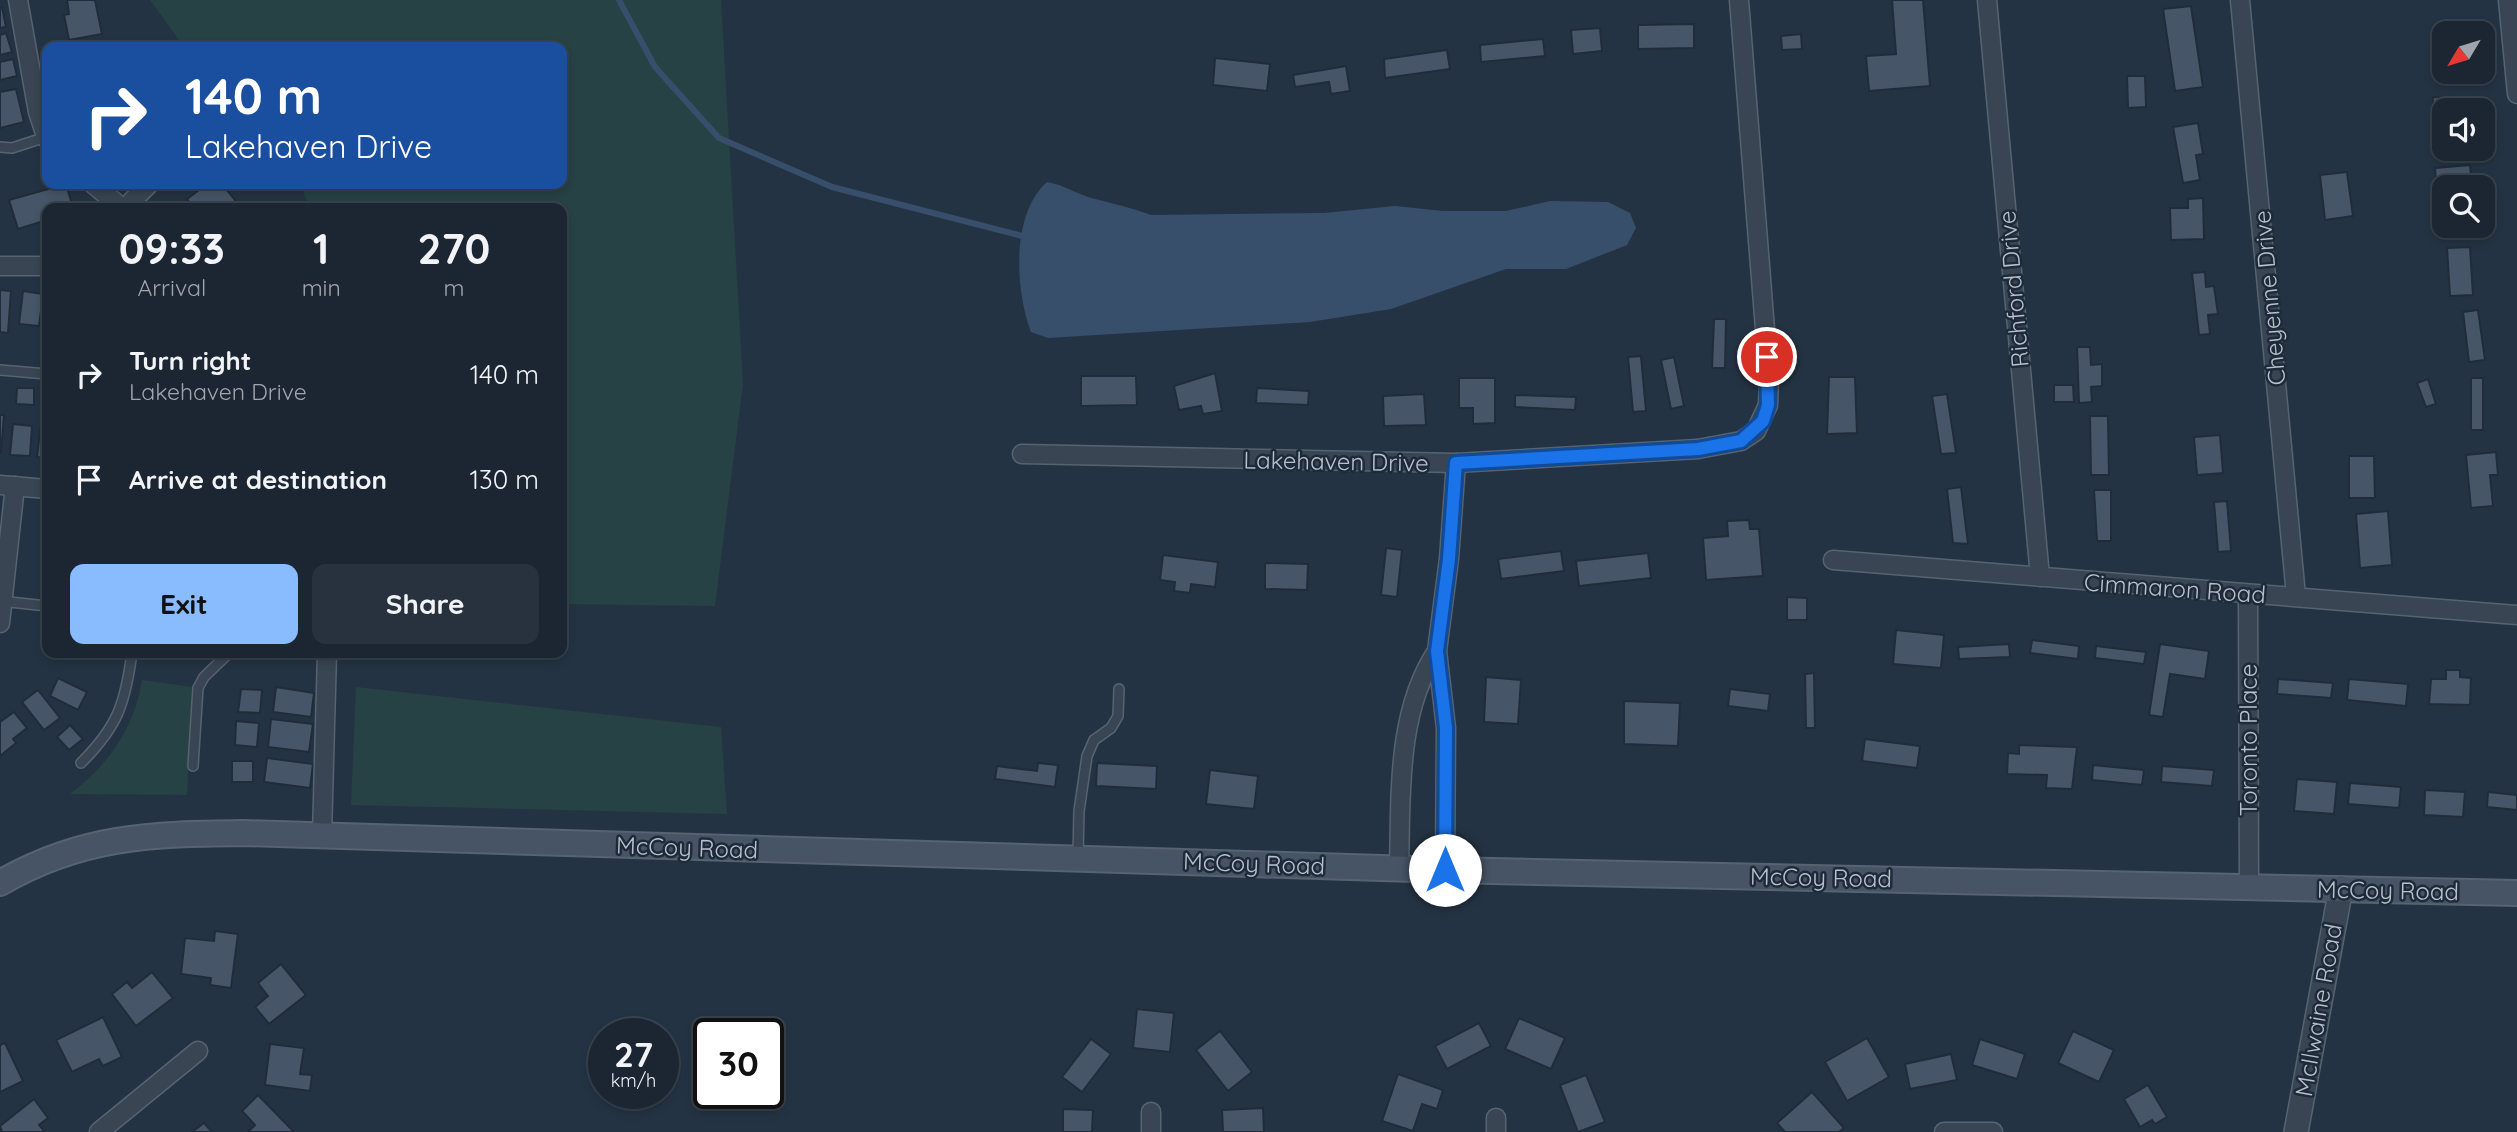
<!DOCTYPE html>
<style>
:root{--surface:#1b2632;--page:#28323e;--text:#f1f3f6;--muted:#a0a5ac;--line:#39434d;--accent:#89bcfe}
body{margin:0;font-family:Quicksand,sans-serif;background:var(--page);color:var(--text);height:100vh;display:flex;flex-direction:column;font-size:26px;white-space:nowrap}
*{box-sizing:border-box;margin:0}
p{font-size:23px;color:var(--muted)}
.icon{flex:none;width:38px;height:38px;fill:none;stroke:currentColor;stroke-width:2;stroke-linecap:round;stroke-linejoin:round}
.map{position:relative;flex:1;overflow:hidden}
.side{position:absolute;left:42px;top:203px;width:525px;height:455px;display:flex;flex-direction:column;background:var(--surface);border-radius:14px;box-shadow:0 4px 10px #0003,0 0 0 2px var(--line)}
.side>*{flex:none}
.hud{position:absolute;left:42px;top:42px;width:525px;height:147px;border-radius:14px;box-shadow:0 4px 10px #0003,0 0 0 2px var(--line);background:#1a4fa0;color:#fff;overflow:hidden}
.needle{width:46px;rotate:232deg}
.fabs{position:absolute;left:2432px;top:21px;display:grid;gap:14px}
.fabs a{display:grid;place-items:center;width:63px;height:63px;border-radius:14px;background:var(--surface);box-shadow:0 4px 10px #0003,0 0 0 2px var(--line);font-size:35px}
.speed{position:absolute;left:588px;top:1018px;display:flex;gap:14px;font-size:35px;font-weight:700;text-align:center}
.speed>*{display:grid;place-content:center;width:91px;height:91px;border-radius:50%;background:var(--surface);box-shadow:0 4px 10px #0003,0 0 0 2px var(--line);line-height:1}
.speed small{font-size:18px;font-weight:400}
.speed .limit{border:4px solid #111;border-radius:10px;background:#fff;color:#111}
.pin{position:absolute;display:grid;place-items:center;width:60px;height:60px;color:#fff;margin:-30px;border:4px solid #fff;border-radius:50%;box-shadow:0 2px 7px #0007}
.me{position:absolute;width:77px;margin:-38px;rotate:0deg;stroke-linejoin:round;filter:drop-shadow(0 0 5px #0008)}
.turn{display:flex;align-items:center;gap:24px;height:147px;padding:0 28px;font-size:32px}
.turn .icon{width:91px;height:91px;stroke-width:2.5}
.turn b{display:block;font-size:49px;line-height:60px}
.eta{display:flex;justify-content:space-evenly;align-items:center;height:119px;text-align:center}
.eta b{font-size:42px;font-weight:700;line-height:49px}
.primary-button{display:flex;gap:14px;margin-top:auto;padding:14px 28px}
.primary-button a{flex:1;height:80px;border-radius:14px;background:var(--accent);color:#111;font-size:28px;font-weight:700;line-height:80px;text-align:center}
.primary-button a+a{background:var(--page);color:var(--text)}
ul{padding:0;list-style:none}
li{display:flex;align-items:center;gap:21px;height:105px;padding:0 28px}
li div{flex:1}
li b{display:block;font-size:26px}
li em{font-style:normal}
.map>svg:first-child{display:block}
.green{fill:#264244}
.water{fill:#374f6b}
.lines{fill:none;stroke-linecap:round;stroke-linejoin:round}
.stream{stroke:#374f6b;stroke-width:6}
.building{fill:#465567;stroke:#202c3a;stroke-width:2}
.service-casing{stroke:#576370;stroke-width:12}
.minor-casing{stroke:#576370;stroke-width:21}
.tertiary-casing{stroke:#576370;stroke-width:26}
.secondary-casing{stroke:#576370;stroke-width:28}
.service{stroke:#394552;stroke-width:9}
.minor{stroke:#394552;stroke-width:18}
.tertiary{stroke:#394552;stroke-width:23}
.secondary{stroke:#475466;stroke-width:24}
.route-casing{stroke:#114b97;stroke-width:18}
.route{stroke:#1a73e8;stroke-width:12}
.labels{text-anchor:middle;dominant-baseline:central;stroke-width:5;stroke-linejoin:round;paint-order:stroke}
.street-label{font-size:24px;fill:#b6c0cc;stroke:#1e2a38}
</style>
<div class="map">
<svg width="2517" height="1132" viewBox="0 0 2517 1132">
<rect width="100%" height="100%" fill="#243343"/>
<g class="green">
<polygon points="150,0 721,0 743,384 715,606 562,604 562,208 310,208 300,184 562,184 562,47 184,47"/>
<path d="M142,680L192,687L187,795L70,794C109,764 134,729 142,680Z"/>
<polygon points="356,687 721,727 727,814 351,805"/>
</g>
<path class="water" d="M1047,182C1065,185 1078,195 1095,199C1115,204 1132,208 1151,215L1324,213L1395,206L1443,211H1506L1550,201L1608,202L1630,213L1636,228L1627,245L1566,269H1506L1391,309L1310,322L1048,338L1031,332C1015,290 1011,214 1047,182Z"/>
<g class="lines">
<polyline class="stream" points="619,0 655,67 719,138 832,187 1026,237"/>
</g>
<g class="building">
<polygon points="67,0 95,0 102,34 69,40 64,15 69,14"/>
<polygon points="1892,0 1923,0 1930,86 1869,91 1866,56 1896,54"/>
<polygon points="2191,6 2203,87 2175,91 2163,9"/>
<polygon points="2,7 6,27 0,28 0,8"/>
<polygon points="1694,24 1694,48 1638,49 1638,25"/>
<polygon points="1600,28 1602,51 1573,54 1571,30"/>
<polygon points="6,33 12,52 0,55 0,35"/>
<polygon points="1801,34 1802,49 1782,50 1781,36"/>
<polygon points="1543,39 1545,56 1481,62 1480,45"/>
<polygon points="1447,50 1450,69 1385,78 1384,59"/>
<polygon points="1215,58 1270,64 1267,91 1213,85"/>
<polygon points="13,59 17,76 0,80 0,62"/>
<polygon points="1346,66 1350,91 1331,94 1329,82 1295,87 1293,75"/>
<polygon points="2127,76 2145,76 2146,107 2128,108"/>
<polygon points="16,89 24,122 0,128 0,92"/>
<polygon points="2433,97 2458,98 2458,110 2445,110 2445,149 2457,149 2457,153 2432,153"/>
<polygon points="2198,123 2203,154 2196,155 2200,180 2183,183 2173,127"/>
<polygon points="2470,165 2472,187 2445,187 2445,224 2439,224 2435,168"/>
<polygon points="2347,172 2353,216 2325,220 2320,175"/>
<polygon points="66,184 73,208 47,208 47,220 18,229 9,200"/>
<polygon points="207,184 222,184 238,204 234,208 194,208 187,199"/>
<polygon points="2203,198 2204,239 2171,240 2170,208 2188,208 2188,199"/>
<polygon points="2470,247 2473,295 2450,296 2447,248"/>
<polygon points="2205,272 2206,287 2214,286 2218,314 2208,315 2210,334 2199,335 2192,273"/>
<polygon points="0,290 11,291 8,333 0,332"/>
<polygon points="23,291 43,294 39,326 19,324"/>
<polygon points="2478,310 2485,360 2469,362 2463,312"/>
<polygon points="1714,319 1726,319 1725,368 1712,368"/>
<polygon points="2077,347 2090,347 2091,365 2102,364 2102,386 2091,387 2092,402 2079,403"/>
<polygon points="1641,356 1646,411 1633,412 1628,357"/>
<polygon points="1674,357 1684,406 1671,409 1661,360"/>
<polygon points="1215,373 1222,411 1203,414 1201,406 1179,410 1174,386"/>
<polygon points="1081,376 1136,376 1137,405 1081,406"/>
<polygon points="1829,377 1855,377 1857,433 1827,434"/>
<polygon points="1459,378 1495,378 1495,423 1473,424 1473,408 1459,408"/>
<rect x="2471" y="378" width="12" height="52"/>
<polygon points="2428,379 2436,404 2426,407 2417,383"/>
<polygon points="2054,385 2073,385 2074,402 2054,402"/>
<polygon points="17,388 34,388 34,405 16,404"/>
<polygon points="1257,388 1309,391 1308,405 1256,403"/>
<polygon points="1424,394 1426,425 1384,426 1383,396"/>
<polygon points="1947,394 1956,453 1941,454 1932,396"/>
<polygon points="1515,395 1576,397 1575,410 1515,407"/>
<polygon points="0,415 4,415 1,453 0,453"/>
<polygon points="2090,416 2108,416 2109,475 2091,475"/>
<polygon points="13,424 32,426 30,456 10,455"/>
<polygon points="41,424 47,424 47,458 37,457"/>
<polygon points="2220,435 2223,473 2197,475 2194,437"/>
<polygon points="2496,452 2498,475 2490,475 2493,506 2471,508 2466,455"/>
<polygon points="2349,456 2374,456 2375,498 2349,498"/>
<polygon points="1961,487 1968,544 1953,543 1947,489"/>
<polygon points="2094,490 2111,490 2111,541 2097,541"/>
<polygon points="2227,501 2231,551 2218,552 2214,502"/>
<polygon points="2388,511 2392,565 2360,568 2356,514"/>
<polygon points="1749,520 1750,529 1759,529 1763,576 1706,580 1703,538 1728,536 1727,521"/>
<polygon points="1386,548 1402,550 1397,597 1381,595"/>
<polygon points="1561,551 1564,571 1501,579 1498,559"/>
<polygon points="1648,553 1651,578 1579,586 1576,561"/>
<polygon points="1163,555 1218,562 1215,587 1191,584 1190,593 1174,591 1175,582 1160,580"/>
<polygon points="1265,563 1308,564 1307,590 1265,589"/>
<polygon points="1787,597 1807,598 1807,620 1787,620"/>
<polygon points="1896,630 1944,635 1941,668 1893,664"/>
<polygon points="2032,640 2079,646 2078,659 2030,653"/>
<polygon points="2009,644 2010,657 1959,659 1958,647"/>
<polygon points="2160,644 2209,651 2205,679 2170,674 2163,717 2149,715"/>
<polygon points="2096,646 2146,652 2144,664 2095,658"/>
<polygon points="2446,670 2460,670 2460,677 2471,678 2470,705 2429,704 2431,679 2446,679"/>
<polygon points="1814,673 1815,728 1806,728 1805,674"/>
<polygon points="1486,677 1521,680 1518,724 1484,722"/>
<polygon points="58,678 87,692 78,710 50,696"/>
<polygon points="2278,679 2333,683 2331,698 2277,694"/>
<polygon points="2349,679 2408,684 2406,706 2347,700"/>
<polygon points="276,687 314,693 311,717 273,712"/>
<polygon points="241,689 262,690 260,713 238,712"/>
<polygon points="1730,689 1770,694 1768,711 1728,706"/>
<polygon points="38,690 60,718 44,730 22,702"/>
<polygon points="1624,701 1680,703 1678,746 1624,744"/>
<polygon points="14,712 27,728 13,739 16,743 0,756 0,722"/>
<polygon points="271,719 313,724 309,752 268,747"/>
<polygon points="236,721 259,723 257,747 235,745"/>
<polygon points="70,725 83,739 69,750 57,737"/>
<polygon points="1865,739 1920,746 1917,768 1862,761"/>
<polygon points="2019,745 2077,747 2072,789 2046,788 2047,775 2007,774 2008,753 2019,754"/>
<polygon points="267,758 313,764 310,788 264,782"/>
<rect x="232" y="761" width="21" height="21"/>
<polygon points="1038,763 1058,765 1055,787 995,779 997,766 1037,771"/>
<polygon points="1097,763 1157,766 1156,789 1096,786"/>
<polygon points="2093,765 2144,770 2142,785 2092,780"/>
<polygon points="2162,766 2214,770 2212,786 2161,782"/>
<polygon points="1210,770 1258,776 1254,809 1206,804"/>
<polygon points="2297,779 2337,782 2334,814 2294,811"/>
<polygon points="2350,783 2401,787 2399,808 2348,804"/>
<polygon points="2425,790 2465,792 2463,817 2424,815"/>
<polygon points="2488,792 2517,795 2517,810 2487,807"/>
<polygon points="215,931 238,934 231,988 210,985 211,978 181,974 185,938 214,941"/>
<polygon points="281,964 306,995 269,1024 255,1007 268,996 258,983"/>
<polygon points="152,972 173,998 136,1026 112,994 127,982 132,988"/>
<polygon points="1137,1009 1174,1013 1170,1052 1133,1048"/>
<polygon points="103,1017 122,1057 103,1066 99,1059 72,1072 56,1040"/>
<polygon points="1519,1018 1565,1038 1551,1069 1505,1049"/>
<polygon points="1479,1023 1491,1046 1447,1069 1435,1046"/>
<polygon points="1220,1031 1252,1072 1228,1091 1196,1050"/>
<polygon points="2073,1031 2114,1050 2099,1082 2058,1063"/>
<polygon points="1867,1038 1889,1077 1847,1101 1825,1062"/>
<polygon points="1091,1039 1111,1054 1082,1092 1062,1077"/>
<polygon points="1980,1039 2025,1054 2017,1079 1972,1065"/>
<polygon points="5,1043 23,1081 0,1092 0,1045"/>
<polygon points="270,1044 304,1048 300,1074 312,1075 310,1091 265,1085"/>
<polygon points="1951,1054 1957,1080 1910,1089 1905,1064"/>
<polygon points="1398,1074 1443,1090 1437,1109 1422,1104 1413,1131 1382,1121"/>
<polygon points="1586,1075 1605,1122 1578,1132 1560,1085"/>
<polygon points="2148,1085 2167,1117 2155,1124 2152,1120 2140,1127 2124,1099"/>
<polygon points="1812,1092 1844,1128 1839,1132 1785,1132 1777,1123"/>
<polygon points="258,1095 294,1132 248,1132 255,1125 242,1111"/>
<polygon points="34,1099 48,1118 39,1125 45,1132 2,1132 0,1126"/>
<polygon points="1263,1108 1264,1132 1223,1132 1222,1110"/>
<polygon points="1063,1109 1093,1110 1092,1132 1063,1132"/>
<polygon points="204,1123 212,1132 192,1132"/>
</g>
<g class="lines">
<g class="service-casing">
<g id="service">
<polyline points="0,147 12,148 46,137"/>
<polyline points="0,370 47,374"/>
<polyline points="0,601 47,606"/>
<path d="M81,763C118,726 125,704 132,653"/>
<polyline points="193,766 198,688 204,677 229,653"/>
<polyline points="1078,856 1079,811 1087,756 1094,740 1111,728 1118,716 1119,689"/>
</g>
</g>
<g class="minor-casing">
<g id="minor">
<polyline points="18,0 38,112 47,139"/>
<polyline points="1987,0 2040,577"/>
<polyline points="2240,0 2296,596"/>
<polyline points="2508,0 2517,94"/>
<polyline points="93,184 122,208"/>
<polyline points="125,208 149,184"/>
<polyline points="0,266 47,266"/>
<polyline points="1022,454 1456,463 1698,449 1741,441 1756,431 1768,405 1769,380 1739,0"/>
<polyline points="0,485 47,489"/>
<polyline points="1833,560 2517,615"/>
<polyline points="2248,594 2249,887"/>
<polyline points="0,623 15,486"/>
<polyline points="322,835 327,653"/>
<path d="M1399,868C1401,797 1396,712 1437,651"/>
<polyline points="1445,870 1446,728 1437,651 1449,559 1456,463"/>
<polyline points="1151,1112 1151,1132"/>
<polyline points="1496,1118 1496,1132"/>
<polyline points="99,1132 198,1051"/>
<polyline points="1944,1132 1993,1132"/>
</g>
</g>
<g class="tertiary-casing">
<polyline id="tertiary" points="2296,1132 2341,888"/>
</g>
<g class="secondary-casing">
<path id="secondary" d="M0,883C81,836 151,834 243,833L1445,870L2517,893"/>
</g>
<use href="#service" class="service"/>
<use href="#minor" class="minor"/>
<use href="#tertiary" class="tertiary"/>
<use href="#secondary" class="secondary"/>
</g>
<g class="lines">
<g class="route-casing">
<polyline id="route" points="1445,870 1446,728 1437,651 1449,559 1456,463 1698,449 1741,441 1763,421 1768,405 1767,357"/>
</g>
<use href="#route" class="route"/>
</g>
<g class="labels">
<g class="street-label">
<text transform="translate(2013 289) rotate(-95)">Richford Drive</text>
<text transform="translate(2269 298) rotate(-95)">Cheyenne Drive</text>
<text transform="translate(1336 461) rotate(1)">Lakehaven Drive</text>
<text transform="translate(2175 588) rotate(4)">Cimmaron Road</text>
<text transform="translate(2248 740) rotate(-90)">Toronto Place</text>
<text transform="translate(687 847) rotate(2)">McCoy Road</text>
<text transform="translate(1254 863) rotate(2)">McCoy Road</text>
<text transform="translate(1821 877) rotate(1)">McCoy Road</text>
<text transform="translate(2388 890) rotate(1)">McCoy Road</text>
<text transform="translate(2318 1010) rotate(-80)">McIlwaine Road</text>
</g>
</g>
</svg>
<div class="fabs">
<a><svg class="needle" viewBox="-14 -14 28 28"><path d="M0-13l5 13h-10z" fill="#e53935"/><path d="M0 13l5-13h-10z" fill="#a0a5ac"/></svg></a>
<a><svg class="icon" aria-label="sound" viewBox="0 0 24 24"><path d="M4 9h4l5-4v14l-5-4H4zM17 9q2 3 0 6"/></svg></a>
<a><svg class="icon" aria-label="search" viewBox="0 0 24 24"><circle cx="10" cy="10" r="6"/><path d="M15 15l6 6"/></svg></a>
</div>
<div class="speed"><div>27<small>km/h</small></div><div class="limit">30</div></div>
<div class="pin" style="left:1767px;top:357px;background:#d93025"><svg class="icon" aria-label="arrive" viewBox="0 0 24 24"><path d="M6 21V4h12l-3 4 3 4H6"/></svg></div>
<svg class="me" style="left:1445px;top:870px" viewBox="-20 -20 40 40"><circle r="19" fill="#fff"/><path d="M0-13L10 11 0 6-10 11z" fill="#1a73e8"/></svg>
<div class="hud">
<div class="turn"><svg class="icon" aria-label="right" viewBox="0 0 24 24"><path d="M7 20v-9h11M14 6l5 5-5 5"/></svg><div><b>140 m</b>Lakehaven Drive</div></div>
</div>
<section class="side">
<div class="eta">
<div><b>09:33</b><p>Arrival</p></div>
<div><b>1</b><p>min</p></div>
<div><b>270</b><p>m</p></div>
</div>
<ul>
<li><svg class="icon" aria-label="right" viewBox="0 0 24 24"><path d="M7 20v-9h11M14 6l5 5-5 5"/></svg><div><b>Turn right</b><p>Lakehaven Drive</p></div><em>140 m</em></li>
<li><svg class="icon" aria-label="arrive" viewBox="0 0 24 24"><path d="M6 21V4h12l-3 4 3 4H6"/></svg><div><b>Arrive at destination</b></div><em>130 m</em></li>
</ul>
<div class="primary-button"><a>Exit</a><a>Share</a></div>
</section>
</div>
